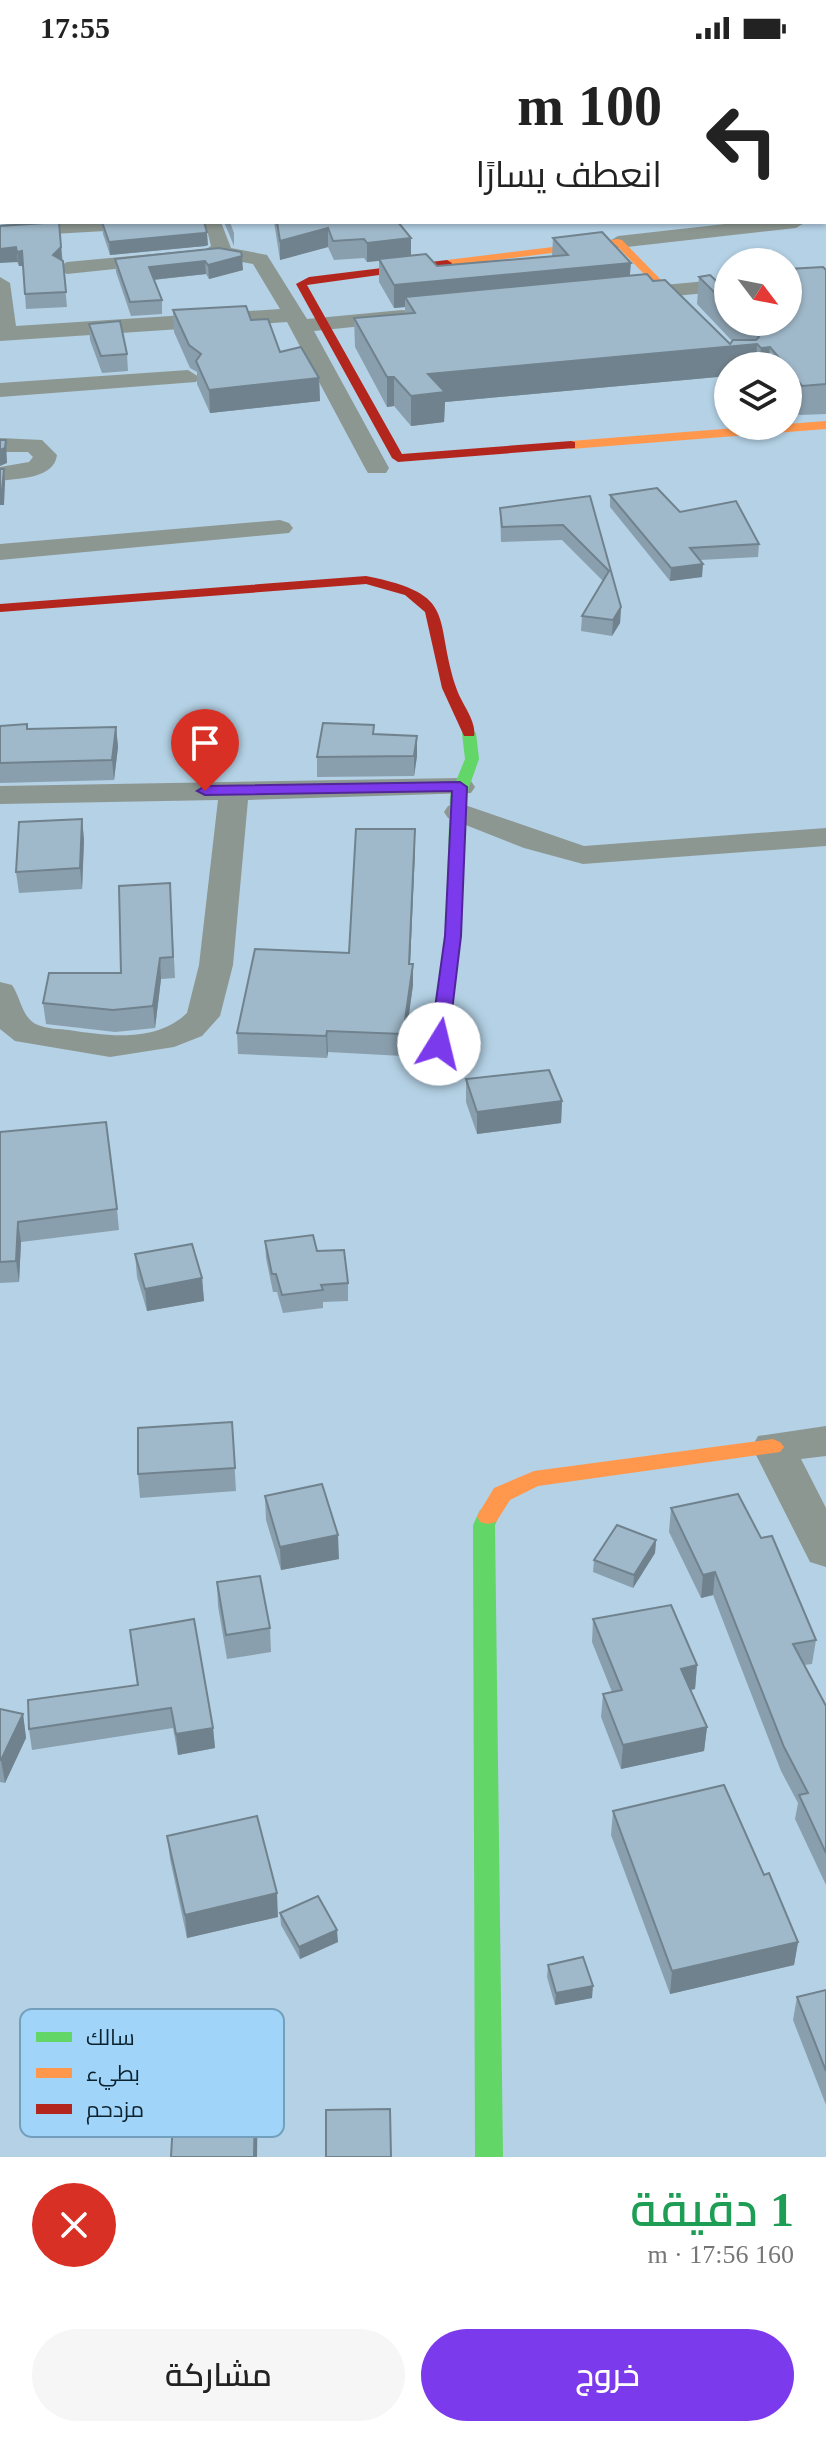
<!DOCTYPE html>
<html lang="ar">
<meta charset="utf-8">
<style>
:root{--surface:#fff;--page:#f6f6f6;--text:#222;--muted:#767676;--accent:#7c3aed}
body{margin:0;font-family:"Times New Roman",Cairo,serif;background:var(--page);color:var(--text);direction:rtl;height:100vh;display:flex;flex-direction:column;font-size:30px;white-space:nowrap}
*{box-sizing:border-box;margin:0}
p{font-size:26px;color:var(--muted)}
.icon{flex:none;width:44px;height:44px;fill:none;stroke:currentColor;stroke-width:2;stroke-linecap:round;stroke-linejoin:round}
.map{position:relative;height:2101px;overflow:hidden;direction:ltr}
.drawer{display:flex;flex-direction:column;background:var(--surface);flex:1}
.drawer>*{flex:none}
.guide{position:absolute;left:0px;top:0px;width:826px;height:168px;box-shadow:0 2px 6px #0004;direction:rtl;background:#fff;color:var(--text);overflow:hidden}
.needle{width:52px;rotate:122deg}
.fabs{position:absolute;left:714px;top:192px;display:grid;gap:16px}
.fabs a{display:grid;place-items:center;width:88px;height:88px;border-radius:50%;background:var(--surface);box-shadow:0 2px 6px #0004;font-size:40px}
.pin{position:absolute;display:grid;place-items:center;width:68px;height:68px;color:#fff;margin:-82px -34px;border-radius:50% 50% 50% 0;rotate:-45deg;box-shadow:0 0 8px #0007}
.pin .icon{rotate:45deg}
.me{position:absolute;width:88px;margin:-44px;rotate:9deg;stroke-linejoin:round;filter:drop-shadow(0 0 6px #0008)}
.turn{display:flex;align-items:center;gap:28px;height:168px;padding:0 32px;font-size:36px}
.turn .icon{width:104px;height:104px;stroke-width:2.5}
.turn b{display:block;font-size:56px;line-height:68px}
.round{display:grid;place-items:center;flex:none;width:84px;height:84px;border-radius:42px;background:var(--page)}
.headline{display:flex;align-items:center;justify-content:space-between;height:136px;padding:0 32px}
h1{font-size:48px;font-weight:600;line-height:60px;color:#1e9e55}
.button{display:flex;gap:16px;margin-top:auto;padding:16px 32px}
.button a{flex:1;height:92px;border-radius:48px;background:var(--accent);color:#fff;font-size:32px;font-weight:600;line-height:92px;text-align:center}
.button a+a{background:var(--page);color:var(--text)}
.status{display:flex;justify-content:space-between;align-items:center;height:56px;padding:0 40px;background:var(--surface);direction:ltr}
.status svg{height:22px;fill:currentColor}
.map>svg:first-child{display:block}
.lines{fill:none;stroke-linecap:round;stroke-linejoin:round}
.street{fill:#8d9791;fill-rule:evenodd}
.fast{fill:#63d668;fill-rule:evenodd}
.slow{fill:#ff974d;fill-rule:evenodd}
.jam{fill:#b3261e;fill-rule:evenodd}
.wall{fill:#8a9fae}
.shaded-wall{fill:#70828d}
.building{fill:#a0b9ca;stroke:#70828d;stroke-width:2}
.route{fill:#7c3aed;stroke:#51269a;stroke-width:2}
.key{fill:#a0d5f9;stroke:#749fbc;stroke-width:2}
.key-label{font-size:22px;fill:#0d222f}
</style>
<div class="status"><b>17:55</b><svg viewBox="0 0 49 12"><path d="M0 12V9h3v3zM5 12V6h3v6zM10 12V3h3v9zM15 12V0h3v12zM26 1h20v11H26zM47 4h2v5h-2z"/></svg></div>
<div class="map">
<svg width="826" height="2101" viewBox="0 0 826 2101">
<rect width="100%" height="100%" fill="#b4d1e5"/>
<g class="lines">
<g class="street">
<polygon points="263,0 281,0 282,2 264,2"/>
<polygon points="659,0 675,0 676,2 660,2"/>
<polygon points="733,0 750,0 751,2 734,2"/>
<polygon points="824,156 826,168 817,166 824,166"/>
<polygon points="54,166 168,166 158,172 0,181 0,169"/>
<polygon points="197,166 221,166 231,192 267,199 307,263 402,254 410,255 413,260 402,266 314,275 389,412 386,417 368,417 365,412 287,266 0,285 0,221 10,227 16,270 280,253 253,208 220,202 67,218 57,212 67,206 206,193 211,190 207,174"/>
<polygon points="743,166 806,166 796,172 618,192 608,186 618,180"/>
<polygon points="728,223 728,235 632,244 622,238 632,232"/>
<polygon points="188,314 199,321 196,326 0,341 0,327"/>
<path d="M0,382L42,384L57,399C54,423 19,422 0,425V411L29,406L33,401L28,396H0Z"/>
<polygon points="280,464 289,467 293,472 289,477 0,504 0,488"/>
<path d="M460,722L471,725L475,731L471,737L248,744L233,909L220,960L202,980L174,991L110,1001L15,985L0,973V926L12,929C21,942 22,963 38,969C47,973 60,973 69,974C108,980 156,987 187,957L199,909L218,744L0,748V730Z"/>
<polygon points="459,747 584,790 826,772 826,790 583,808 524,792 448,762 444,756 448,750"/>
<polygon points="826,1370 826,1400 801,1403 826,1452 826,1511 810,1506 752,1391 758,1380"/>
</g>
<g class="fast">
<polygon points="469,673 476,677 479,703 466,740 461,880 448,988 439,993 430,988 445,880 450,740 465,703 462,677"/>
<polygon points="488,1452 496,1454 499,1460 495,1469 503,2101 475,2101 473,1469 480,1454"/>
</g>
<g class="slow">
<polygon points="618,183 622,184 745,310 733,310 616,189 447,210 442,207 447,204"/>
<polygon points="826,365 826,373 571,393 565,389 571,385"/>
<polygon points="773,1383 780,1386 784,1391 780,1396 538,1430 510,1444 496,1466 488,1468 480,1466 477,1460 494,1432 534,1415"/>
</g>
<g class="jam">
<polygon points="447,204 452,207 451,209 307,229 402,398 571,385 575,386 575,392 398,406 392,402 296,228 309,221"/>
<path d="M366,520C461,539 432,561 457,634C462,648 477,666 474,680H464L442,632L425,556L405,539L366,528L0,556V548Z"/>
</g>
</g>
<g class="wall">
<polygon points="815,0 826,0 826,7 824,6 824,2 818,2"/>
<rect x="0" y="148" width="2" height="18"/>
<polygon points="59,166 67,251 26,253 23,210 19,210 0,170"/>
<polygon points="102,166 208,189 205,190 110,199 103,178"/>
<polygon points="224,166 230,166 234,177 234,190"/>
<polygon points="274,166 398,166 411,182 411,199 437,210 552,200 553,182 630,220 653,225 730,288 732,285 697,248 699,221 726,234 728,233 728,266 788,266 826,214 826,358 799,359 788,346 788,310 728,310 728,320 445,346 444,366 411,370 394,350 387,351 355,291 354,262 405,258 405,251 394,252 379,226 379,205 367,206 364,202 334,204 328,191 280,204"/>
<polygon points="219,192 243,214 209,223 206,218 154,224 162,244 162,258 131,260 116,216 115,203"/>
<polygon points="173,254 251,264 280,296 319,322 320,345 210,357 197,328 197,316 190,312 174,276"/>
<polygon points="89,268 127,298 128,315 102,317 90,284"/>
<polygon points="610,439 680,456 759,488 758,501 700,504 702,521 670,525 610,451"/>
<polygon points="590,440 621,551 620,567 612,580 581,575 582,560 603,525 562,484 501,486 500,452"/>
<polygon points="0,670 28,673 116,671 118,691 114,724 0,727"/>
<polygon points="375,678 417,700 414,720 317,721 317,701"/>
<polygon points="82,763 84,784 82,833 19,837 16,816"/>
<polygon points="415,794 410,908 413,929 403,1000 328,996 327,1002 238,998 237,977 349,897"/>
<polygon points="170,827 175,922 161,923 155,972 115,976 46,968 43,947 121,917"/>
<polygon points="466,1023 562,1045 561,1067 477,1078 466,1046"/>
<polygon points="0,1076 117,1153 119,1174 21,1186 19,1226 0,1227"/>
<polygon points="265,1185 317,1195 348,1227 348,1245 323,1246 323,1252 283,1257 277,1236 273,1236 266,1202"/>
<polygon points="135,1198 202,1222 204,1245 147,1255 137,1221"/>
<polygon points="232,1366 236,1435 140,1442 138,1418"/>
<polygon points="265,1440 339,1503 281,1514 266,1464"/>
<polygon points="671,1452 761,1482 816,1584 812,1608 804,1609 826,1650 826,1829 795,1763 798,1747 781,1715 713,1539 701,1542 669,1476"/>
<polygon points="656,1484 655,1497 633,1532 593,1516 594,1504"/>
<polygon points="217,1526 270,1572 271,1596 227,1603 218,1550"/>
<polygon points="593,1563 697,1609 695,1633 690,1634 707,1671 704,1695 621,1713 601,1661 603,1638 612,1636 592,1586"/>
<polygon points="130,1574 213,1672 215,1692 178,1699 173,1672 32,1694 29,1673 137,1629"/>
<polygon points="0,1653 23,1658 26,1682 5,1727 0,1726"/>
<polygon points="613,1755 764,1819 798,1886 794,1909 670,1938 611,1779"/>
<polygon points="167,1780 278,1861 187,1882 170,1803"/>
<polygon points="280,1857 338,1886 300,1903 281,1869"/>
<polygon points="548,1909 592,1942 555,1949 547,1921"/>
<polygon points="826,1934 826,2049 793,1964 797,1941"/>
</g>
<g class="shaded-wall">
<rect x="0" y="97" width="2" height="13"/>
<polygon points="328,172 328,191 280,204 280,185"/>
<polygon points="207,176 208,189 205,190 110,199 109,186"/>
<polygon points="411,182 411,201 367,206 367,187"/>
<polygon points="16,191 18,206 0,207 0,193"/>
<polygon points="61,191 62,205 53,199"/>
<polygon points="22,195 24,210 19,210 17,196"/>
<polygon points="242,200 243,214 209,223 208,209"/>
<polygon points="205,205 206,218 150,224 149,211"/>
<polygon points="631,207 629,229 405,241 405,251 394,252 394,229"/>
<polygon points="757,288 756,310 728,310 728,320 445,346 444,366 411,370 411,340 428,318"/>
<polygon points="770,291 768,310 759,310 761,292"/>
<polygon points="387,321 394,321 394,350 387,351"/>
<polygon points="319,322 320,345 210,357 209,334"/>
<polygon points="6,384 7,407 0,410 0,394"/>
<polygon points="4,413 5,427 4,449 0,449 0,434"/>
<polygon points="703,508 702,521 670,525 671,512"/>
<polygon points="621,551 620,567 612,580 613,564"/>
<polygon points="116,671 118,691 114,724 112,704"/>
<polygon points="417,680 417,700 414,720 414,700"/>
<polygon points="82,763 84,784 82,833 80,812"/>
<polygon points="415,773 415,794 409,929 409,908"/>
<polygon points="160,902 161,923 155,972 153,950"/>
<polygon points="413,908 413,929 403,1000 403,978"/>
<polygon points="327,975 328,996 327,1002 326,980"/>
<polygon points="562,1045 561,1067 477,1078 477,1056"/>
<polygon points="18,1166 21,1186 19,1226 16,1205"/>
<polygon points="202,1222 204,1245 147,1255 145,1233"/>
<polygon points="338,1479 339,1503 281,1514 280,1491"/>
<polygon points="656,1484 655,1497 633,1532 634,1519"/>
<polygon points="715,1516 713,1539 701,1542 703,1519"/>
<polygon points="697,1609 695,1633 679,1636 681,1613"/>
<polygon points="23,1658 26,1682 5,1727 1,1704"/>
<polygon points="707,1671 704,1695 621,1713 623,1689"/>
<polygon points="213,1672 215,1692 178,1699 176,1678"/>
<polygon points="277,1837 278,1861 187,1882 185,1859"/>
<polygon points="337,1874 338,1886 300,1903 299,1891"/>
<polygon points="798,1886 794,1909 670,1938 672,1915"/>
<polygon points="593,1930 592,1942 555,1949 556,1937"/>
<polygon points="256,1993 258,2026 257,2101 254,2101"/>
</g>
<g class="building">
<polygon points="0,0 170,0 173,2 2,2 2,65 0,65"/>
<polygon points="2,73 2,97 0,97 0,78"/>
<polygon points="59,166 61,191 53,199 63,205 66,236 25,238 22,195 17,196 16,191 0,193 0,170"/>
<polygon points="102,166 204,166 207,176 204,177 109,186"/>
<polygon points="277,166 398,166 411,182 367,187 364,183 333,185 328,172 280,185"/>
<polygon points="602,176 631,207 394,229 379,203 426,198 437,210 568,199 553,182"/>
<polygon points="219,192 241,196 242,200 208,209 205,205 149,211 162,244 130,246 115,203"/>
<polygon points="823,211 826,214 826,328 802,330 788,313 788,310 786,310 770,291 761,292 757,288 428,318 445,336 411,340 394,321 387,321 354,262 415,257 405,241 647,218 653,225 665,224 730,288 733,284 756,284 759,281 744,266 788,266 788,213"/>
<polygon points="710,219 726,234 728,233 728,250 699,221"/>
<polygon points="246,250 251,264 268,263 280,296 301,291 319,322 209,334 196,305 201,298 189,289 173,254"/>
<polygon points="120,265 127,298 101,300 89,268"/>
<polygon points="0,384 6,384 5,392 0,394"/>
<polygon points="0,413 4,413 2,434 0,434"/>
<polygon points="657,432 680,456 736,445 759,488 690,492 703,508 671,512 610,439"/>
<polygon points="590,440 621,551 613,564 582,560 609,515 563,469 502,471 500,452"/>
<polygon points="323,667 374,669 373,678 417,680 414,700 317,701"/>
<polygon points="27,668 27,673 116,671 112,704 0,707 0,670"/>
<polygon points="82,763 80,812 16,816 19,766"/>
<polygon points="356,773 415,773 409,908 413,908 403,978 327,975 326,980 237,977 255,893 349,897"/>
<polygon points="170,827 173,901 160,902 153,950 113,954 43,947 49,917 121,917 119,830"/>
<polygon points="549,1014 562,1045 477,1056 466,1023"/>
<polygon points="106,1066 117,1153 18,1166 16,1205 0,1206 0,1076"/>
<polygon points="313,1179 317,1195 344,1194 348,1227 321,1229 323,1234 282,1239 276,1218 272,1218 265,1185"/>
<polygon points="192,1188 202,1222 145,1233 135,1198"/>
<polygon points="232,1366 235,1412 138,1418 138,1372"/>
<polygon points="322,1428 338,1479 280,1491 265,1440"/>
<polygon points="738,1438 761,1482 772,1480 816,1584 793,1588 826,1650 826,1797 799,1739 808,1737 784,1691 715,1516 703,1519 671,1452"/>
<polygon points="617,1469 656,1484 634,1519 594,1504"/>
<polygon points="260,1520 270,1572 226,1579 217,1526"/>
<polygon points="671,1549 697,1609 681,1613 707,1671 623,1689 603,1638 622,1634 593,1563"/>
<polygon points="194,1563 213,1672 176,1678 171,1652 29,1673 28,1644 138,1629 130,1574"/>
<polygon points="0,1653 23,1658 1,1704 0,1704"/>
<polygon points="724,1729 764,1819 769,1817 798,1886 672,1915 613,1755"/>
<polygon points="257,1760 277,1837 185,1859 167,1780"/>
<polygon points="318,1840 337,1874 299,1891 280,1857"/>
<polygon points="583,1901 593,1930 556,1937 548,1909"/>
<polygon points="826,1934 826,2015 797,1941"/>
<polygon points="256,1993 254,2101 171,2101 177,1995"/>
<polygon points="390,2053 391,2101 326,2101 326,2054"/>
</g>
<polygon class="route" points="460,726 467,731 461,880 448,988 439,993 430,988 445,880 452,735 205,739 197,735 205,730"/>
<rect x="20" y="1953" width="264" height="128" rx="12" class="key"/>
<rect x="36" y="1976" width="36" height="10" fill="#63d668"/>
<rect x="36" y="2012" width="36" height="10" fill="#ff974d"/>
<rect x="36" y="2048" width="36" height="10" fill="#b3261e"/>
<g class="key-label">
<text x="86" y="1989">سالك</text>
<text x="86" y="2025">بطيء</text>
<text x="86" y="2061">مزدحم</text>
</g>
</svg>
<div class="fabs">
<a><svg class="needle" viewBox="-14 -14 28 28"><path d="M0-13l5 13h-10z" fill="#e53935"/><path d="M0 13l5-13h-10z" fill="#767676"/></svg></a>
<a><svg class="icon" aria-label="layers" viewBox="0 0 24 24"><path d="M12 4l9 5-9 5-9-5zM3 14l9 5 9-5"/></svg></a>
</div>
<div class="pin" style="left:205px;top:735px;background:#d93025"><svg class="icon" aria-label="arrive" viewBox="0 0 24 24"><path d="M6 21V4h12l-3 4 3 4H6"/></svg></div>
<svg class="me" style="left:439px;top:988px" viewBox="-20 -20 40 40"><circle r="19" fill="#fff"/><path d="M0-13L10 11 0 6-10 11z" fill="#7c3aed"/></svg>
<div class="guide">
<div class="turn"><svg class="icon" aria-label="left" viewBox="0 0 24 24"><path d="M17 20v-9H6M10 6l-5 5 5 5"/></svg><div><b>100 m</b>انعطف يسارًا</div></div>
</div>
</div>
<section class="drawer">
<div class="headline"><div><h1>1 دقيقة</h1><p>160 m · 17:56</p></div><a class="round" style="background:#d93025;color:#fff"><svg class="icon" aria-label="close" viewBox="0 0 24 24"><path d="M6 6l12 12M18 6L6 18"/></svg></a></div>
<div class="button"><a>خروج</a><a>مشاركة</a></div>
</section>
